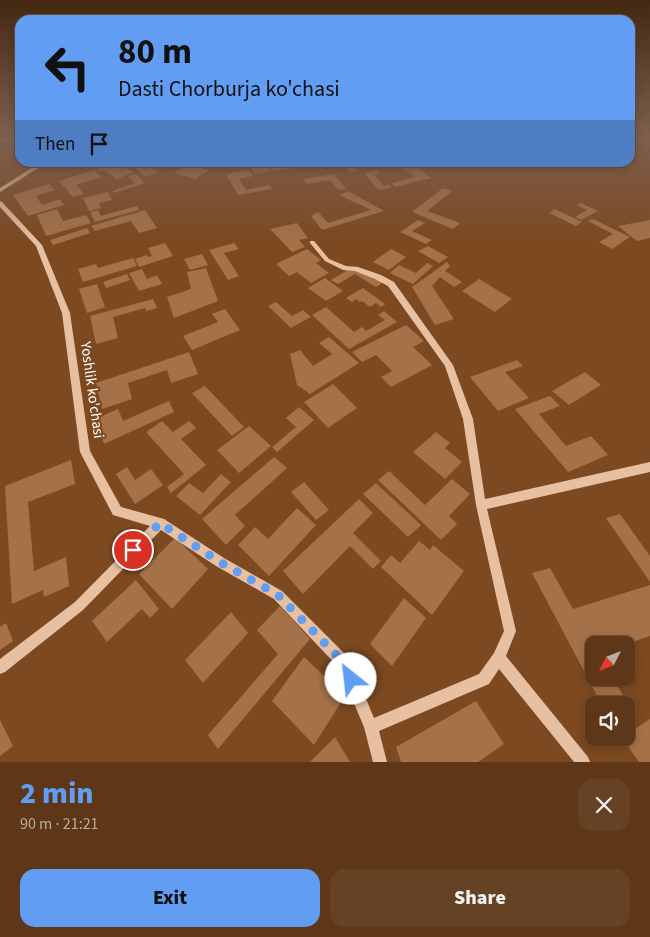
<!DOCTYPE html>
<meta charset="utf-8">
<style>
:root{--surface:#5d3718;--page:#664225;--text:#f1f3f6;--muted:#b9aca2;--line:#725137;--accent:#629df4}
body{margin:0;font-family:"Source Sans 3",sans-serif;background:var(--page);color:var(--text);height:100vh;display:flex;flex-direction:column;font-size:19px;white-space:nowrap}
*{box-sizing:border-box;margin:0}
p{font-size:16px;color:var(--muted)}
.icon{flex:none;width:28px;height:28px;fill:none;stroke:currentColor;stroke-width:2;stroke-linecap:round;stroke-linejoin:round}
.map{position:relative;height:762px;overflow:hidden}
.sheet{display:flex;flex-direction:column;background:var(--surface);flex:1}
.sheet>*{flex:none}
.top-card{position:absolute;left:15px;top:15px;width:620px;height:152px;border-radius:15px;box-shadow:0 2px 8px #0003,0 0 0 1px var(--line);background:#629df4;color:#111;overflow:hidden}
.needle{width:32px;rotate:228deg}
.fabs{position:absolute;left:585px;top:636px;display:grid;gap:10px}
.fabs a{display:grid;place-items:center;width:50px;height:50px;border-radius:10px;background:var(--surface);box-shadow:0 2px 8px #0003,0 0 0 1px var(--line);font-size:25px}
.pin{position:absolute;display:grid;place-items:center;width:42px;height:42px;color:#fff;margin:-21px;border:2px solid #fff;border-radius:50%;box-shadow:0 1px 5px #0007}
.me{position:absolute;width:55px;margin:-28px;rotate:331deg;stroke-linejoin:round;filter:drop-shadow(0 0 4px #0008)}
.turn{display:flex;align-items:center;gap:18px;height:105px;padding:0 20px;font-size:22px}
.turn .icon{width:65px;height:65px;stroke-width:2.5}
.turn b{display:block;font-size:35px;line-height:42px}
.then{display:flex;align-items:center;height:48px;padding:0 20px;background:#0003;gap:10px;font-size:19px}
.round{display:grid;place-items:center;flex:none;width:52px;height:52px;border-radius:15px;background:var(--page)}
.head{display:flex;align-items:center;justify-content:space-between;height:85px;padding:0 20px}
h1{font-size:30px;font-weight:800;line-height:38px;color:var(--accent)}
.action{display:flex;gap:10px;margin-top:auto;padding:10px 20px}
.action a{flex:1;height:58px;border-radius:15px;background:var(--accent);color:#111;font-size:20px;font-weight:800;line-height:58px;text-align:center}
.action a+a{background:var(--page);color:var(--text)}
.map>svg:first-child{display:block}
.building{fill:#a57148}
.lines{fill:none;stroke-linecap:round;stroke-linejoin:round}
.minor{fill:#e7c0a2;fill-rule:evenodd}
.route{stroke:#629df4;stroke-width:9;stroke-dasharray:0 16.2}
.labels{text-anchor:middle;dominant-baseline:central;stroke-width:4.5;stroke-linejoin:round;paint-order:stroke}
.near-street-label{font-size:15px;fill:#fff;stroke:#7c4920}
</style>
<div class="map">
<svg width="650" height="762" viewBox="0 0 650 762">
<rect width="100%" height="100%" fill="#7c4920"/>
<g class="building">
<polygon points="640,135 649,138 646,139 650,140 650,146 631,139"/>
<polygon points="104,162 118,162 134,172 117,179 104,170 100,172 97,169 108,165"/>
<polygon points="135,162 143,162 158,172 146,177 130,164"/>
<polygon points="247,162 264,162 271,171 255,174"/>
<polygon points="287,162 295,162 298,167 274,171 271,168 289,165"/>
<polygon points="344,162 352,162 357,171 349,172"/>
<polygon points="187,164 209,170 196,179 174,173"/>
<polygon points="415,165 431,178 395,187 391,183 415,177 403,168"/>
<polygon points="95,170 101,177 76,185 84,194 73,197 59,181"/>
<polygon points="249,170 253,176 239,179 246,190 270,185 272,189 238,195 226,174"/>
<polygon points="378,170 380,173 374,174 384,186 389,185 391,188 379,190 364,173"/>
<polygon points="136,174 145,183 114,193 112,191 135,183 128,176"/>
<polygon points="334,174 346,189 338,190 330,180 306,184 303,179"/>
<polygon points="49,184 55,190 36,196 42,205 60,199 64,205 28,216 13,195"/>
<polygon points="443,188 452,191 427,211 460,223 453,229 412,212"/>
<polygon points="348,191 384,211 322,230 311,216 318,212 328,223 371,210 339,195"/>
<polygon points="108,192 112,200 99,203 101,208 89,211 83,198"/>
<polygon points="581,203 598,211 581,220 575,217 587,210 576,205"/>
<polygon points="137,206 139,210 95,222 90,212 98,210 101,216"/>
<polygon points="57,209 63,221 86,215 91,223 46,236 37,215"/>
<polygon points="555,209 582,222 576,226 549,213"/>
<polygon points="145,210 157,228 139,233 131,221 95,231 91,226"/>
<polygon points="593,219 630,237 612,249 599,242 613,234 588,221"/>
<polygon points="418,220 425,223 412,231 432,240 426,244 400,232"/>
<polygon points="650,220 650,238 637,241 618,226"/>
<polygon points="297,223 308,238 299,240 305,247 292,252 270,229"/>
<polygon points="87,228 90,233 53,245 50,240"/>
<polygon points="165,243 173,256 139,267 135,259 147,255 148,257 152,256 148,248"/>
<polygon points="234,243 239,249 224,253 239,276 228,280 209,250"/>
<polygon points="428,246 448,257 439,263 418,251"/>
<polygon points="307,249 321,260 316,263 329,273 311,283 297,272 289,276 276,264"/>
<polygon points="391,249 406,257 389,270 373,262"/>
<polygon points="202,254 208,265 190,270 184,259"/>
<polygon points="133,258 137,266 83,282 78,269 96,264 98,268"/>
<polygon points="447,262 450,266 445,271 462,282 454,287 440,277 432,286 454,319 435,325 412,287"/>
<polygon points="427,263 433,266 413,284 390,273 399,265 416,273"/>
<polygon points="354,266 366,274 385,281 376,287 355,274 338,284 331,280"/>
<polygon points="206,268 218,301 174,318 167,297 191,289 187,272"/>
<polygon points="142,269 147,279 157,275 162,284 139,291 129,273"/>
<polygon points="127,274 130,280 106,288 103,282"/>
<polygon points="325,278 343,291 326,301 308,288"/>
<polygon points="479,279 512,299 495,312 462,291"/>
<polygon points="97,284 105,307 87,313 79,289"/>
<polygon points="363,288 385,304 381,307 376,303 370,307 362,301 360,302 356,299 352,302 346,298"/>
<polygon points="153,299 157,308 146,311 145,308 113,317 118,338 96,344 90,316"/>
<polygon points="276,302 292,316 303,310 311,317 291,328 268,306"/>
<polygon points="326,307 354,332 362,327 366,331 385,320 378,315 384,311 397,322 349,349 312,315"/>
<polygon points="225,309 240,330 192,350 183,336 218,322 212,314"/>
<polygon points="406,325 424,341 413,347 432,365 391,387 381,377 392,371 376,355 362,362 352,352"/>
<polygon points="329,337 359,363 310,394 297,385 290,354 300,350 313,366 332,354 319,343"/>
<polygon points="189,352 198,374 171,383 167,370 128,383 132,399 102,409 96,383"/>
<polygon points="517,360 523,366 505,372 529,398 498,411 470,377"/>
<polygon points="585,372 601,385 569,405 552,391"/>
<polygon points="333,384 357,408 328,428 304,402"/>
<polygon points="205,386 244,427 232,436 192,393"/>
<polygon points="550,396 560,406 539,414 566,446 591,436 608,455 568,472 515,409"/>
<polygon points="169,401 174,412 104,444 95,419 118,409 123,421"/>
<polygon points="299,407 314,420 277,452 272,447 296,427 286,418"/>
<polygon points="162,421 173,432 189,421 196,428 181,439 206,465 171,493 167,487 184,474 146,432"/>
<polygon points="249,426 271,446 239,473 217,450"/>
<polygon points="436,432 450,443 445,448 462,462 445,479 413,452"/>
<polygon points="274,457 287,468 235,515 245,526 226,545 202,519"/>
<polygon points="71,460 75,484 28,502 34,571 66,557 69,586 44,597 43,590 12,604 5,486"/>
<polygon points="127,467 135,480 151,469 163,485 135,504 116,474"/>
<polygon points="389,471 425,505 452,479 470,494 449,516 457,524 441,540 378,480"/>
<polygon points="221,474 231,482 200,515 176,496 189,483 203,493"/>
<polygon points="304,482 329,510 316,520 291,492"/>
<polygon points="376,483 421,525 408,537 363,494"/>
<polygon points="359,499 373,513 353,533 381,561 373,569 350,546 303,594 283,571"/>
<polygon points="297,508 316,525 269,576 238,545 255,527 268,539"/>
<polygon points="620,514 650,556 650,582 606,518"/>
<polygon points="175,538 208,569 172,609 139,574"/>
<polygon points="419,541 430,550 433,545 464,571 432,615 381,567 391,555 400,563"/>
<polygon points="550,568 573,609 650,585 650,636 623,645 594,645 594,678 613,678 636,718 626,722 626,705 602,705 532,573"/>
<polygon points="136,580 159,609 150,618 142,609 107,642 92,621"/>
<polygon points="404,598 426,618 392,666 370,644"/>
<polygon points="280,606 310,639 218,749 208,735 278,654 257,630"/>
<polygon points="231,612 248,633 203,683 185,660"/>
<polygon points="6,623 13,641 0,650 0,627"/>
<polygon points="304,657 345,696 314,745 272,701"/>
<polygon points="476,701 504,744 478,762 401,762 396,747"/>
<polygon points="650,719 650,762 639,762 622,738 626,738 626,735"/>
<polygon points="0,720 13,746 0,756"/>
<polygon points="335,737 350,762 310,762"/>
</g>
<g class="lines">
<g class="minor">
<polygon points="20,135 20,138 0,143 0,140"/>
<polygon points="41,162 48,162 0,192 0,188"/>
<polygon points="0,201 2,202 42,245 70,313 90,451 121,507 164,519 224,558 282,591 349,658 374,718 479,674 494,653 504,631 476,505 463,419 445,366 388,286 375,279 355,271 343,270 325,261 310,243 310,241 314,241 329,259 346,266 358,267 381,275 394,282 453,365 473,419 485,499 650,462 650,472 487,509 516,631 506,656 588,757 590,762 574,762 499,669 489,684 379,731 387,762 373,762 364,727 339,668 274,599 216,566 161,530 83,610 5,672 0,674 0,659 75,602 150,526 113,515 80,452 62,313 36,246 0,207"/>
</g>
</g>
<linearGradient id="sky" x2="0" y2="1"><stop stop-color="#442812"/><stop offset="0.56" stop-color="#7d5f4e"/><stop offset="1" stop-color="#7d5f4e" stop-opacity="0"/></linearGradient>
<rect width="650" height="242" fill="url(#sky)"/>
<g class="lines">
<polyline class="route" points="133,550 160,523 220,562 278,595 344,663 351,679"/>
</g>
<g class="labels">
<g class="near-street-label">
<text transform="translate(92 390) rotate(82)">Yoshlik ko'chasi</text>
</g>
</g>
</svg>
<div class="fabs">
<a><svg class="needle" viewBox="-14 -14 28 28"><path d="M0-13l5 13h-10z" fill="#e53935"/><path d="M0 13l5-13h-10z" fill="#b9aca2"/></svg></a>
<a><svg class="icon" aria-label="sound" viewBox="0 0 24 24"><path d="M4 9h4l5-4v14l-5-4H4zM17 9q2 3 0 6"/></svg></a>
</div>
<div class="pin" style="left:133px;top:550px;background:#d93025"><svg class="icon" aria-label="arrive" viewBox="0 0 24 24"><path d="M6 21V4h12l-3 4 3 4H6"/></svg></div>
<svg class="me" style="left:351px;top:679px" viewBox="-20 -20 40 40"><circle r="19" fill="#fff"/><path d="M0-13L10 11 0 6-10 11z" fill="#629df4"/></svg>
<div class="top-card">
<div class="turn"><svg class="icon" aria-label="left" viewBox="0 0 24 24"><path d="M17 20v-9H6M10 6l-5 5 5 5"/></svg><div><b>80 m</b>Dasti Chorburja ko'chasi</div></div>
<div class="then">Then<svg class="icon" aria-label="arrive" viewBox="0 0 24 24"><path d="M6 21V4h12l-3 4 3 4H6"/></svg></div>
</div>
</div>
<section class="sheet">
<div class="head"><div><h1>2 min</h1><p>90 m · 21:21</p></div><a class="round"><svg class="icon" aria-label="close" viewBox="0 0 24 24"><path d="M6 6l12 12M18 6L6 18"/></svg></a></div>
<div class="action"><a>Exit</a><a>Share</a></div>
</section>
